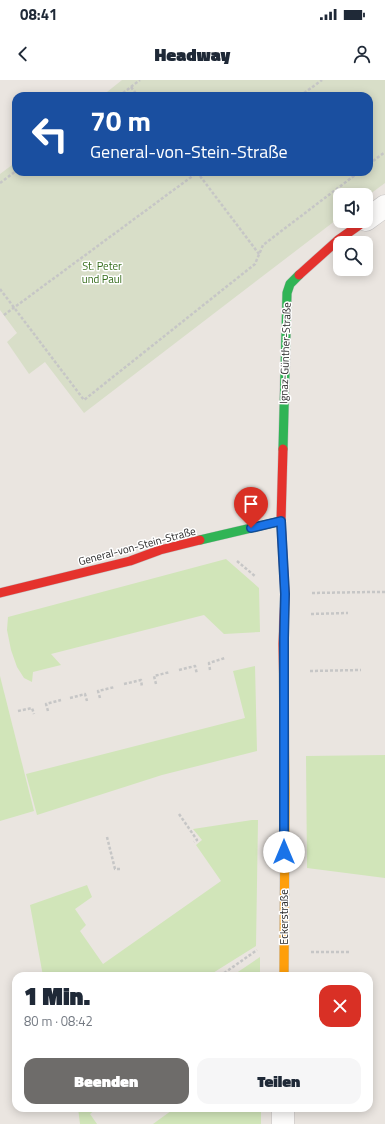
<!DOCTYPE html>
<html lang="de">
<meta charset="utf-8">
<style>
:root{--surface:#fff;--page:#f6f6f7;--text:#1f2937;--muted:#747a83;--accent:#6e6c6a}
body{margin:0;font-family:"Titillium Web",sans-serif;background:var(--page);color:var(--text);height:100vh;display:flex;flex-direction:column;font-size:15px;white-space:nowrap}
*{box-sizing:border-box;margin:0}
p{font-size:13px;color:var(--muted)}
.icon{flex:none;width:22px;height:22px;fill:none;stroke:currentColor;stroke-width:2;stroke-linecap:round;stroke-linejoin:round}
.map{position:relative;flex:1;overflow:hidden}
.side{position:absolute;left:12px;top:892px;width:361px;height:140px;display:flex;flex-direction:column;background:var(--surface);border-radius:12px;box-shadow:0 2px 10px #0003}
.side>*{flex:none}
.top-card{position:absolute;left:12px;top:12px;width:361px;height:84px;border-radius:12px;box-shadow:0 2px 10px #0003;background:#1a4fa0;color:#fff;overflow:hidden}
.controls{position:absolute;left:333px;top:108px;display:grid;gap:8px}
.controls a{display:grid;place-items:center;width:40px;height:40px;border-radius:8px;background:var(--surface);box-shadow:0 2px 10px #0003;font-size:20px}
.pin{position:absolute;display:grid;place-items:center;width:34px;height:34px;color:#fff;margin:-41px -17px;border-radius:50% 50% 50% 0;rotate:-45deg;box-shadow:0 0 4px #0007}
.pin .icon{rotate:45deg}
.me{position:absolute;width:44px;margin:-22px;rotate:0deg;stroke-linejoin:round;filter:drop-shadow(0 0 3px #0008)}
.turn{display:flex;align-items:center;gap:14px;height:84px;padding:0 12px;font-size:18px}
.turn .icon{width:52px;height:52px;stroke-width:2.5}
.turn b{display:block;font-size:28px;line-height:34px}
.round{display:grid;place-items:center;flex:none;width:42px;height:42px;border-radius:12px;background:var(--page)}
.overview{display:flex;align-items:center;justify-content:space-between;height:68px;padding:0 12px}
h1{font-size:24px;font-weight:800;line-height:30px}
.primary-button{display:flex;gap:8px;margin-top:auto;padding:8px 12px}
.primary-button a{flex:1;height:46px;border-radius:12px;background:var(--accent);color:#fff;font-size:16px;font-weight:800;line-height:46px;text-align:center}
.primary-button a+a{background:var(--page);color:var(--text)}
.status{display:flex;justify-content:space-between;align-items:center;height:28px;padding:0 20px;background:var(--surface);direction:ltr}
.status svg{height:11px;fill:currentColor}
header{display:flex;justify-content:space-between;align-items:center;height:52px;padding:0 12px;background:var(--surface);font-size:18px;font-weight:800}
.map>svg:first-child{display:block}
.green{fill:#d1e5b9}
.cemetery{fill:#d8dec8}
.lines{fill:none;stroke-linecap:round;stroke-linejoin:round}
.street-casing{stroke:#c4c2c2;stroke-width:23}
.fast-casing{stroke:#c4c2c2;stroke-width:10}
.slow-casing{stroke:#c4c2c2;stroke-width:10}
.jam-casing{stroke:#c4c2c2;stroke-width:10}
.path{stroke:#c6c6c6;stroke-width:2.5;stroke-dasharray:3 2;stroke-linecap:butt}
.street{stroke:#fcfbfa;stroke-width:22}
.fast{stroke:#30b455;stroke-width:9}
.slow{stroke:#ff9f0a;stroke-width:9}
.jam{stroke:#e5322d;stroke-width:9}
.route-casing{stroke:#114b97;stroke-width:10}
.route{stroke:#1a73e8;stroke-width:7}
.labels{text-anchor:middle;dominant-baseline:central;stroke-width:3;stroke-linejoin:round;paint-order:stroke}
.park-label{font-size:11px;fill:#336b19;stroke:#fff}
.street-label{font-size:11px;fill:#2b2b2b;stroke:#fff}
</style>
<div class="status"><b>08:41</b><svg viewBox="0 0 49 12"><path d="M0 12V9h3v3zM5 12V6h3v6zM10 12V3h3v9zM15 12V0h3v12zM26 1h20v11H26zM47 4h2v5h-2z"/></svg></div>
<header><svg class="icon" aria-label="back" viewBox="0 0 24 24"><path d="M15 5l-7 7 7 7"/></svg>Headway<svg class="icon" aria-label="person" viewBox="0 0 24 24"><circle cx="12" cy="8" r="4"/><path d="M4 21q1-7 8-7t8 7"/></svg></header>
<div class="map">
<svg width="385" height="1044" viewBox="0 0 385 1044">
<rect width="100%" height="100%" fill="#eae5e0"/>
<g class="green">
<polygon points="226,479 259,508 260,552 224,554 204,535 51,574 61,585 33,592 32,602 24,598 17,587 11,570 7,550 8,537"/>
<polygon points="255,586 257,671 162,695 37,735 26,694 245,638 233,591"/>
<polygon points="0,596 34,731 0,741"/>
<polygon points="385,675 385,798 307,788 306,676"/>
<polygon points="252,740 258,740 256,866 208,896 43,896 30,825 87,805 92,817 75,829 86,845 80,851 103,884 221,801 196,765 202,760 193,749"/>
<polygon points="260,877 260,896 232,896"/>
<polygon points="78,1028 97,1028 90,1034 97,1044 80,1044"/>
<polygon points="175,1028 261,1028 261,1044 153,1044"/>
</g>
<polygon class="cemetery" points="122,0 385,0 385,103 366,117 366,115 340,115 340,137 84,333 45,282 29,294 7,262 17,253 0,230 0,94 16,82 16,92 369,92 369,16 102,16"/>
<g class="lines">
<g class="street-casing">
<g id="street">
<polyline points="366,140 385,126"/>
<polyline points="283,1044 283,1028"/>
</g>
</g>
<g class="fast-casing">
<g id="fast">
<polyline points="283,369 287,213 290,204 299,195"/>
<polyline points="200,460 281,441"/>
</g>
</g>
<g class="slow-casing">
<polyline id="slow" points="284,623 285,713 284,896"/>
</g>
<g class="jam-casing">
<g id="jam">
<polyline points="299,195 338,160 365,141"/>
<polyline points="283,369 281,441 285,514 283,564 284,623"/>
<polyline points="0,513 130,481 160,470 200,460"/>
</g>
</g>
<g class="path">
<polyline points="131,7 138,16"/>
<polyline points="119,16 140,0"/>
<polyline points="300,16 322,0"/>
<polyline points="369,84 385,72"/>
<polyline points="197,92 259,174"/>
<polyline points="0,103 16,91"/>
<polyline points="0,209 84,320 255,184 263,165 359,92"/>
<polyline points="4,235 198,92"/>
<polyline points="237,481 256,497"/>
<polyline points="312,513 371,512 385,512"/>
<polyline points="311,534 348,533"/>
<polyline points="179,590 195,586 197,594"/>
<polyline points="210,590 209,583 225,578"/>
<polyline points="310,591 361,590"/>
<polyline points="124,604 141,600 142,607"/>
<polyline points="156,604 154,596 170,592"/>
<polyline points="70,618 85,614 87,621"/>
<polyline points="100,618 98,611 115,607"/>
<polyline points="18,631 32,628 34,634"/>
<polyline points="48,631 46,624 61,620"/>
<polyline points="179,734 197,760 194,762"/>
<polyline points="107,757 115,789 122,789"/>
<polyline points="311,872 350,872"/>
<polyline points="220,896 257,870"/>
</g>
<use href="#street" class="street"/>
<use href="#fast" class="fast"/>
<use href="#slow" class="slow"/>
<use href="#jam" class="jam"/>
</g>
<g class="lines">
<g class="route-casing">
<polyline id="route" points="251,448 281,441 285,514 284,558 284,772"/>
</g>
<use href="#route" class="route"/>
</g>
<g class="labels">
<g class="park-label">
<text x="102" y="186">St. Peter<tspan x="102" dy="13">und Paul</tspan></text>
</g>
<g class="street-label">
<text transform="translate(285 273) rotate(-88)">Ignaz-Günther-Straße</text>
<text transform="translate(137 466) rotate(-15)">General-von-Stein-Straße</text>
<text transform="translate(284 837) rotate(-90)">Eckerstraße</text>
</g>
</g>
</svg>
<div class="controls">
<a><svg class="icon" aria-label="sound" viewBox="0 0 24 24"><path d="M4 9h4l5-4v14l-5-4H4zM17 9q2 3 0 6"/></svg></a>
<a><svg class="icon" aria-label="search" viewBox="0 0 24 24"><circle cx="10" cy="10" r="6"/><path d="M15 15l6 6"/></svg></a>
</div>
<div class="pin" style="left:251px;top:448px;background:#d93025"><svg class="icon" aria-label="arrive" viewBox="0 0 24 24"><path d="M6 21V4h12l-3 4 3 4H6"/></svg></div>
<svg class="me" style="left:284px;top:772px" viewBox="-20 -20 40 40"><circle r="19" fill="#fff"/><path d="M0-13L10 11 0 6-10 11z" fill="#1a73e8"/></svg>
<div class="top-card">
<div class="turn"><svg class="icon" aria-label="left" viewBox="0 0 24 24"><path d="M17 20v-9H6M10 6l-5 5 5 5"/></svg><div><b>70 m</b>General-von-Stein-Straße</div></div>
</div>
<section class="side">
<div class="overview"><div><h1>1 Min.</h1><p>80 m · 08:42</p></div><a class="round" style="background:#d93025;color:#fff"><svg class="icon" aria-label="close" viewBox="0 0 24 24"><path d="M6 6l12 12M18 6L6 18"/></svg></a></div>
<div class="primary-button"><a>Beenden</a><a>Teilen</a></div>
</section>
</div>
